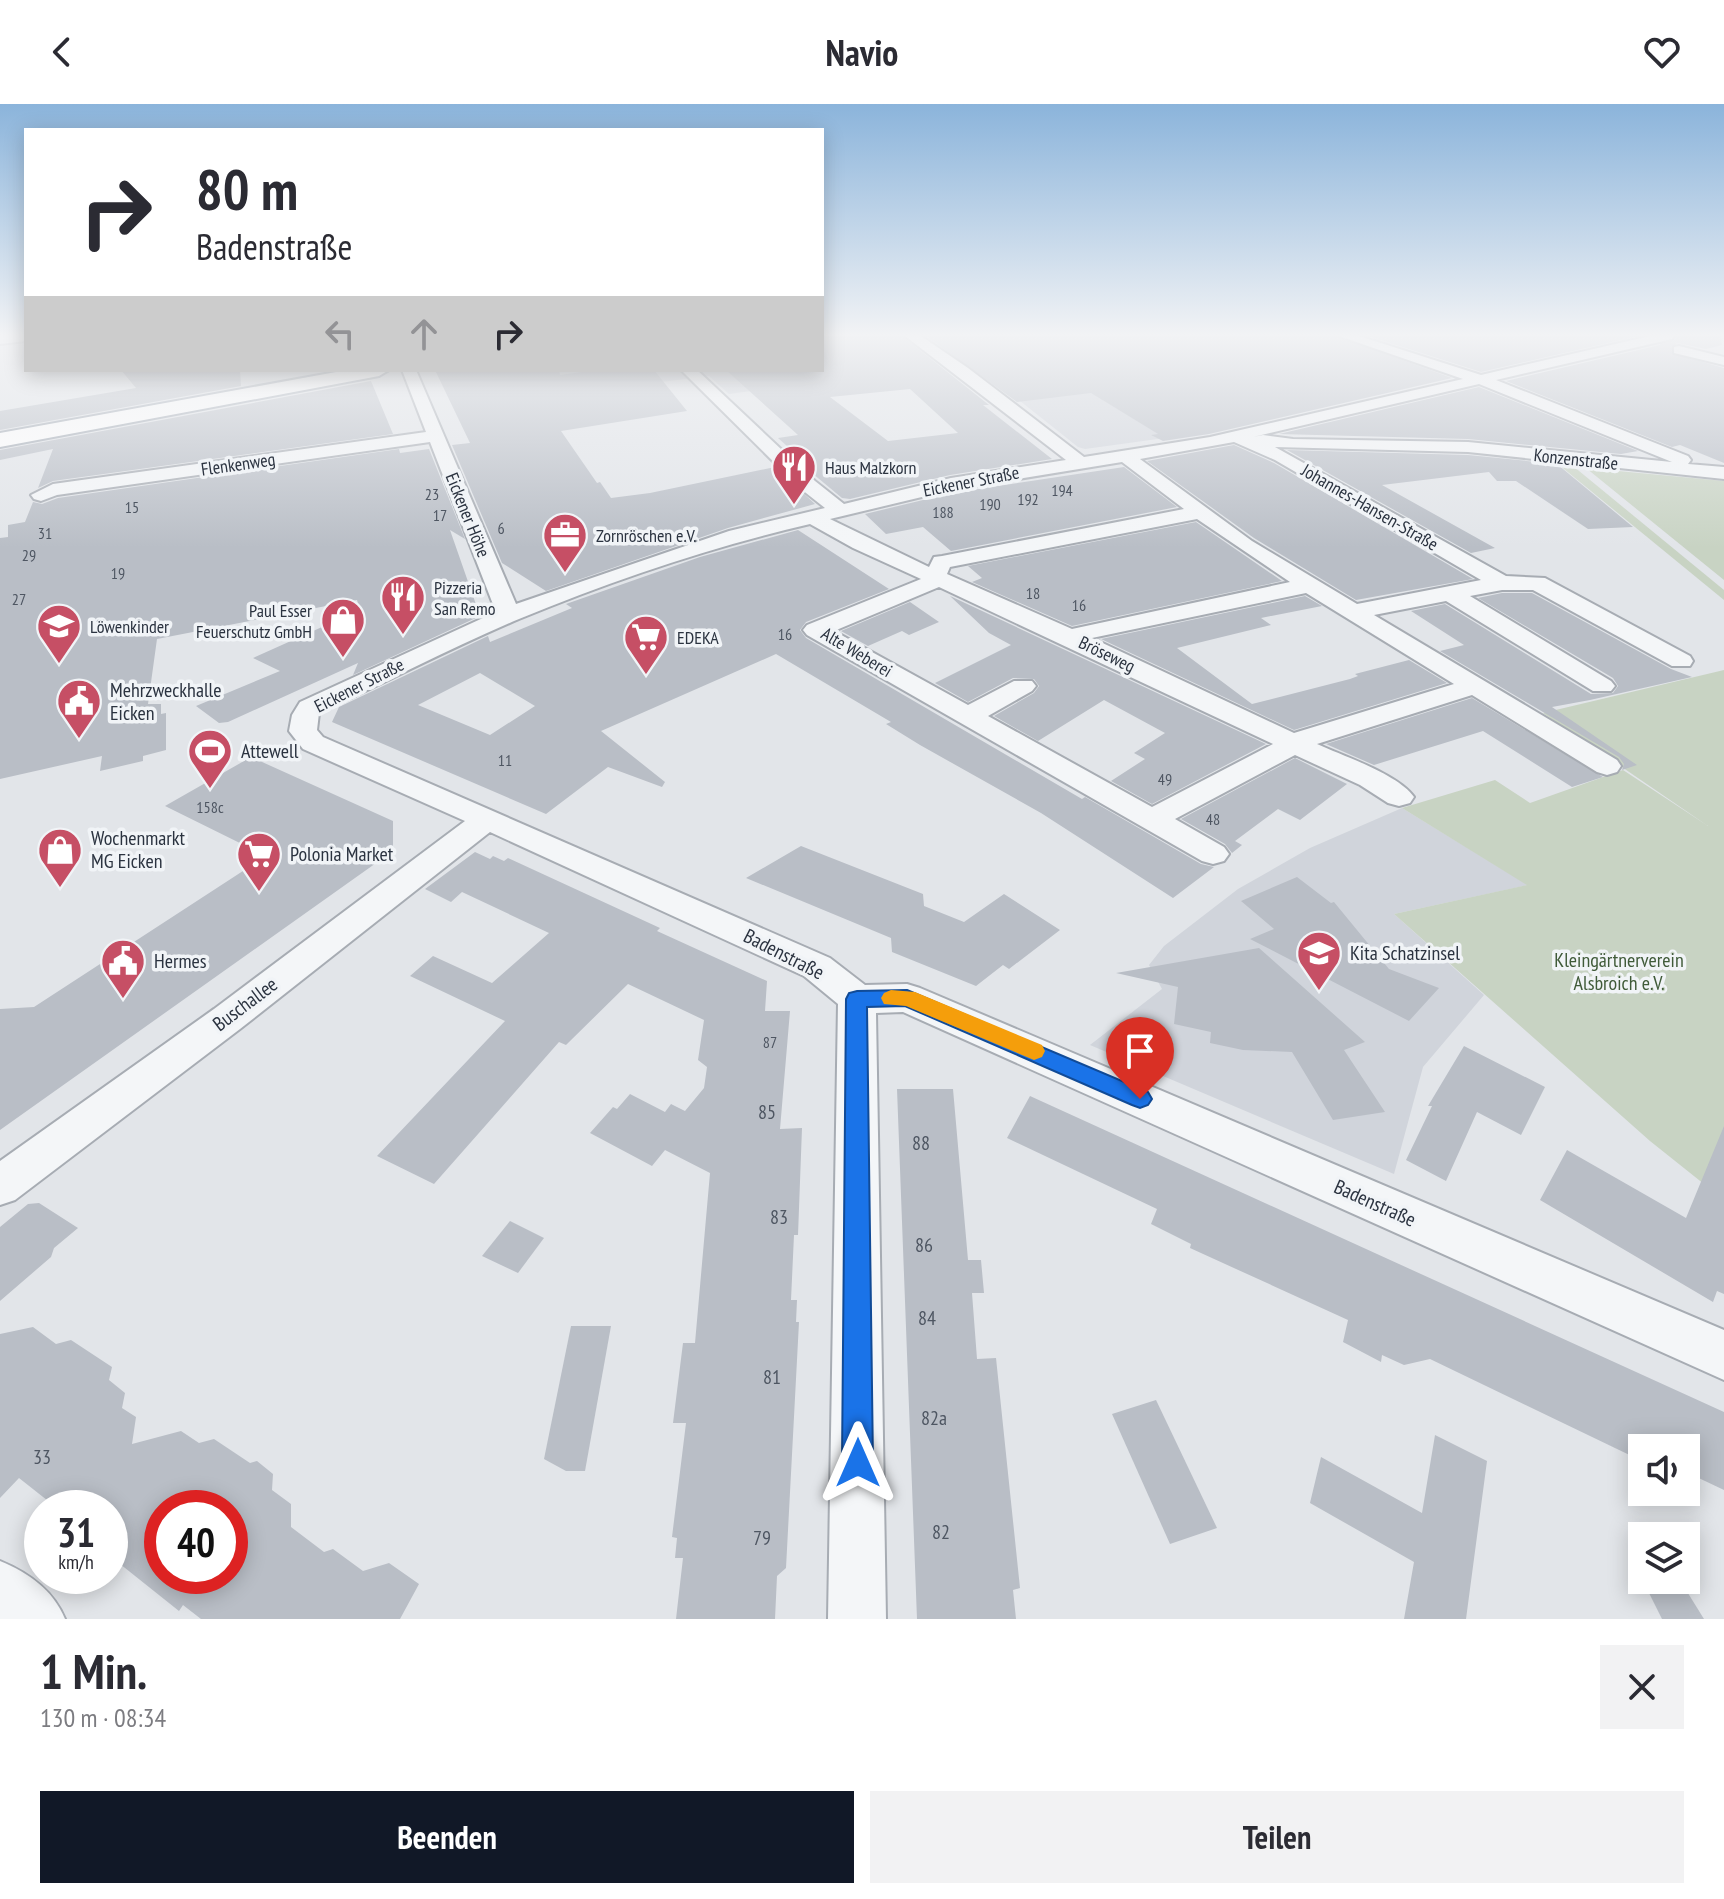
<!DOCTYPE html>
<html lang="de">
<meta charset="utf-8">
<style>
:root{--surface:#fff;--page:#f2f2f3;--text:#2b2b33;--muted:#7c7c81;--accent:#111827}
body{margin:0;font-family:"PT Sans Narrow",sans-serif;background:var(--page);color:var(--text);height:100vh;display:flex;flex-direction:column;font-size:30px;white-space:nowrap}
*{box-sizing:border-box;margin:0}
p{font-size:26px;color:var(--muted)}
.icon{flex:none;width:44px;height:44px;fill:none;stroke:currentColor;stroke-width:2;stroke-linecap:round;stroke-linejoin:round}
.map{position:relative;height:1515px;overflow:hidden}
.drawer{display:flex;flex-direction:column;background:var(--surface);flex:1}
.drawer>*{flex:none}
.hud{position:absolute;left:24px;top:24px;width:800px;height:244px;border-radius:0px;box-shadow:0 4px 20px #0003;background:#fff;color:var(--text);overflow:hidden}
.controls{position:absolute;left:1628px;top:1330px;display:grid;gap:16px}
.controls a{display:grid;place-items:center;width:72px;height:72px;border-radius:0px;background:var(--surface);box-shadow:0 4px 20px #0003;font-size:40px}
.speed{position:absolute;left:24px;top:1386px;display:flex;gap:16px;font-size:40px;font-weight:700;text-align:center}
.speed>*{display:grid;place-content:center;width:104px;height:104px;border-radius:50%;background:var(--surface);box-shadow:0 4px 20px #0003;line-height:1}
.speed small{font-size:20px;font-weight:400}
.speed .limit{border:12px solid #d22;background:#fff;color:#111}
.pin{position:absolute;display:grid;place-items:center;width:68px;height:68px;color:#fff;margin:-82px -34px;border-radius:50% 50% 50% 0;rotate:-45deg;box-shadow:0 0 8px #0007}
.pin .icon{rotate:45deg}
.me{position:absolute;width:88px;margin:-44px;rotate:0deg;stroke-linejoin:round;filter:drop-shadow(0 0 6px #0008)}
.turn{display:flex;align-items:center;gap:28px;height:168px;padding:0 40px;font-size:36px}
.turn .icon{width:104px;height:104px;stroke-width:2.5}
.turn b{display:block;font-size:56px;line-height:68px}
.lanes{display:flex;align-items:center;height:76px;padding:0 40px;background:#0003;justify-content:center;gap:40px;direction:ltr}
.lanes .off{opacity:.35}
.round{display:grid;place-items:center;flex:none;width:84px;height:84px;border-radius:0px;background:var(--page)}
.headline{display:flex;align-items:center;justify-content:space-between;height:136px;padding:0 40px}
h1{font-size:48px;font-weight:600;line-height:60px}
.primary-button{display:flex;gap:16px;margin-top:auto;padding:16px 40px}
.primary-button a{flex:1;height:92px;border-radius:0px;background:var(--accent);color:#fff;font-size:32px;font-weight:600;line-height:92px;text-align:center}
.primary-button a+a{background:var(--page);color:var(--text)}
header{display:flex;justify-content:space-between;align-items:center;height:104px;padding:0 40px;background:var(--surface);font-size:36px;font-weight:600}
.map>svg:first-child{display:block}
.built{fill:#d0d4db}
.green{fill:#c8d3c3}
.building{fill:#b9bec6;fill-rule:evenodd}
.lines{fill:none;stroke-linecap:round;stroke-linejoin:round}
.minor-tunnel{stroke:#bdc1c7;stroke-width:15;stroke-dasharray:15 8;stroke-linecap:butt}
.minor-casing{stroke:#a7acb3;stroke-width:4}
.major-casing{stroke:#a2aab4;stroke-width:4}
.minor{fill:#f4f6f8;fill-rule:evenodd}
.major{fill:#fff;fill-rule:evenodd}
.route{fill:#1a73e8;stroke:#114b97;stroke-width:2}
.slow{fill:#f59e0b}
.labels{text-anchor:middle;dominant-baseline:central;stroke-width:7;stroke-linejoin:round;paint-order:stroke}
.number-label{font-size:16px;fill:#4e5662}
.far-street-label{font-size:18px;fill:#2b3340;stroke:#f1f4f7}
.far-poi-label{font-size:18px;fill:#2b3340;stroke:#f1f4f7;text-anchor:start}
.poi-label{font-size:20px;fill:#2b3340;stroke:#f1f4f7;text-anchor:start}
.street-label{font-size:20px;fill:#2b3340;stroke:#f1f4f7}
.park-label{font-size:20px;fill:#405b39;stroke:#f1f4f7}
.near-number-label{font-size:20px;fill:#4e5662}
</style>
<header><svg class="icon" aria-label="back" viewBox="0 0 24 24"><path d="M15 5l-7 7 7 7"/></svg>Navio<svg class="icon" aria-label="heart" viewBox="0 0 24 24"><path d="M12 20l-8-8c-3-5 5-10 8-4 3-6 11-1 8 4z"/></svg></header>
<div class="map">
<svg width="1724" height="1515" viewBox="0 0 1724 1515">
<rect width="100%" height="100%" fill="#e2e5e9"/>
<g class="built">
<polygon points="926,232 1205,232 1242,250 1134,293 1103,296 1165,334 1085,345 1078,343 972,259"/>
<polygon points="527,266 822,266 841,275 729,290 709,272 543,293"/>
<polygon points="1402,704 1528,781 1394,810 1484,891 1423,963 1394,1070 1090,941 1162,885 1149,861 1164,842 1238,785 1310,744"/>
</g>
<g class="green">
<polygon points="1558,360 1573,362 1724,486 1724,496"/>
<polygon points="1586,364 1724,377 1724,476"/>
<polygon points="1724,566 1724,1096 1650,1037 1394,810 1527,781 1402,704 1495,676 1530,699 1623,666 1708,722 1543,609"/>
</g>
<g class="building">
<path d="M822,232H902L989,301H983L1052,355L950,371L850,395L842,394L800,359L805,358L778,334L798,331L726,266H822ZM910,285L958,329L888,337L830,293Z"/>
<polygon points="926,232 1336,232 1452,274 1209,330 1163,337 1151,331 1158,330 1091,289 1017,298"/>
<polygon points="1368,232 1638,232 1481,268"/>
<polygon points="1677,232 1721,232 1722,241 1706,245 1678,239 1672,241 1671,249 1724,264 1724,359 1680,341 1672,343 1506,277 1673,238"/>
<polygon points="121,266 240,266 241,282 0,326 0,307 136,284"/>
<polygon points="435,266 559,266 560,271 596,266 654,266 687,307 561,327 597,379 600,378 611,394 650,389 775,363 815,400 728,424 546,487 502,459 452,341 470,339"/>
<polygon points="371,277 393,330 53,377 38,384 53,345 0,356 0,346"/>
<polygon points="1479,283 1638,347 1621,350 1468,335 1279,330"/>
<polygon points="1234,341 1274,359 1473,475 1356,496 1254,434 1147,357"/>
<polygon points="399,345 400,349 429,345 465,435 450,426 480,512 353,571 358,559 228,618 219,619 196,602 280,567 253,554 360,506 357,496 157,535 148,600 161,600 161,610 166,609 166,646 143,652 143,657 100,667 102,652 0,675 0,434 8,433 8,421 25,418 33,398 42,400 58,394"/>
<polygon points="1287,346 1468,351 1557,360 1633,423 1588,425 1516,377 1497,377 1489,368 1382,381 1495,444 1471,449"/>
<polygon points="1124,363 1177,403 951,447 923,423 886,430 865,410 952,389"/>
<polygon points="1196,418 1282,477 1072,522 972,478 982,474 968,462"/>
<path d="M798,426L889,485L806,518L800,526L806,534L1082,695L1085,693L1201,760L1214,763L1173,794L1041,709L920,641L886,620L891,618L776,550L601,627L665,678L662,683L608,663L546,710L332,618L339,603L488,532L490,538L572,504L566,500L700,453ZM480,569L535,602L490,631L418,601Z"/>
<polygon points="1502,489 1532,489 1671,565 1692,573 1590,596 1552,603 1637,661 1622,666 1624,660 1619,653 1440,547 1464,541 1411,507 1445,500 1591,590 1613,589 1618,582 1613,574 1478,494"/>
<polygon points="950,492 1266,640 1152,700 1111,677 1145,655 1134,649 1165,629 1104,596 1038,637 994,612 1034,589 1039,582 1034,575 1013,574 968,598 935,579 1011,541 989,529"/>
<polygon points="1305,492 1322,502 1261,514 1271,521 1177,544 1252,600 1350,575 1358,572 1355,570 1409,556 1447,579 1294,626 1101,535"/>
<polygon points="910,498 939,518 909,531 902,527 868,542 841,527"/>
<polygon points="1472,594 1603,673 1572,683 1483,627 1374,661 1326,640"/>
<polygon points="251,653 393,717 393,747 0,1026 0,905 34,903 266,752 165,702"/>
<polygon points="1295,654 1347,680 1300,716 1278,705 1235,737 1242,741 1232,749 1225,740 1181,715"/>
<polygon points="801,742 923,790 924,802 964,818 1004,790 1060,826 1009,865 1003,861 976,882 892,848 891,834 746,774"/>
<polygon points="475,748 490,755 493,752 504,757 508,754 660,824 657,827 767,877 765,907 790,907 780,1025 802,1024 798,1131 794,1131 791,1196 797,1196 796,1218 799,1218 786,1464 777,1472 775,1515 676,1515 683,1454 675,1454 677,1434 672,1433 686,1319 673,1319 683,1239 695,1239 710,1069 665,1046 652,1062 590,1029 613,1003 617,1005 630,990 665,1008 671,1000 685,1007 704,984 707,963 698,956 704,916 628,880 566,941 559,938 434,1080 377,1052 505,917 410,872 433,852 492,879 549,829 462,788 451,798 425,785"/>
<polygon points="1297,773 1331,799 1334,798 1389,865 1439,884 1409,917 1250,835 1274,825 1241,797"/>
<polygon points="1259,844 1365,938 1344,946 1385,1008 1333,1016 1292,948 1243,946 1210,939 1211,928 1174,920 1178,883 1116,869"/>
<polygon points="1464,942 1545,983 1521,1031 1477,1008 1446,1077 1406,1056 1432,1002 1428,1002"/>
<polygon points="897,985 953,985 968,1156 981,1156 984,1189 972,1189 977,1255 996,1254 1020,1484 1013,1486 1016,1515 917,1515"/>
<polygon points="1030,992 1724,1308 1724,1386 1686,1368 1686,1344 1642,1344 1642,1357 1430,1255 1404,1261 1382,1251 1381,1258 1343,1238 1348,1216 1190,1144 1191,1140 1151,1120 1157,1105 1007,1034"/>
<polygon points="1724,1022 1724,1190 1717,1187 1713,1198 1540,1096 1567,1046 1686,1114"/>
<polygon points="39,1099 78,1124 54,1144 51,1153 0,1197 0,1123 28,1100"/>
<polygon points="510,1117 544,1134 518,1169 482,1152"/>
<polygon points="571,1222 611,1222 585,1367 566,1367 544,1355"/>
<path d="M33,1223L56,1240L71,1236L112,1263L109,1276L125,1289L122,1304L136,1313L132,1340L181,1327L199,1339L214,1335L250,1359L257,1357L273,1370L272,1386L291,1400V1423L324,1448L333,1445L363,1467L389,1459L419,1480L400,1515H201L183,1501L179,1507L110,1452V1404H57L19,1374L0,1394V1230ZM162,1404H230V1472H162Z"/>
<polygon points="1156,1296 1217,1424 1170,1440 1112,1310"/>
<polygon points="1435,1331 1487,1357 1466,1515 1404,1515 1414,1458 1310,1399 1321,1353 1422,1409"/>
<polygon points="1686,1486 1704,1515 1662,1515 1649,1489"/>
</g>
<g class="lines">
<polyline class="minor-tunnel" points="1660,241 1679,246"/>
<g class="minor-casing">
<g id="minor">
<polygon points="0,232 26,232 26,237 0,240"/>
<path d="M905,232H921L968,264L1084,353L1210,333L1463,275L1339,232H1359L1481,271L1650,232H1674L1672,235L1496,276L1688,352L1691,356L1688,360L1724,363V375L1468,348L1275,343L1506,472L1545,474L1690,552L1693,557L1690,562H1672L1533,486H1502L1470,492L1611,577L1615,582L1611,587H1593L1446,497L1374,511L1617,656L1621,662L1617,668L1607,671L1597,668L1472,591L1317,640C1343,652 1398,670 1414,693L1410,699L1399,702L1388,699L1360,681L1295,651L1175,715L1224,743L1229,750L1224,757L1213,760L1202,757L807,531L803,526L807,521L921,475L853,444L810,420C711,443 613,476 519,515C451,544 386,578 319,609L317,626L323,633L830,854L865,881L907,880L920,884L1724,1226V1276L903,908L876,909L886,1515H828L838,900L804,872L490,728L240,925L15,1096L0,1101V1057L214,905L465,717L303,645L289,627L292,611L300,598L496,508L430,338L57,391L41,397L34,395L31,391L53,380L426,328L402,266H416L516,500L729,427L825,404L801,385L681,266H697L815,377L844,400L951,374L1066,356ZM1479,280L1672,358L1468,338L1293,335L1263,331L1253,333ZM1234,338L1275,356L1481,476L1357,500L1252,437L1140,355ZM1122,358L1184,405L942,452L934,453L929,463L830,415L951,386ZM1197,415L1290,478L1072,525L947,470L950,463ZM939,483L1273,640L1152,703L988,612L1032,587L1036,582L1032,577H1014L968,601L834,527ZM1306,489L1454,580L1294,629L1092,534Z"/>
<polygon points="1679,242 1724,253 1724,261 1674,249 1674,243"/>
<path d="M0,1457C29,1469 53,1486 65,1515H0Z"/>
</g>
</g>
<g class="major-casing">
<polygon id="major" points="347,266 389,266 379,272 0,343 0,329"/>
</g>
<use href="#minor" class="minor"/>
<use href="#major" class="major"/>
</g>
<linearGradient id="sky" x2="0" y2="1"><stop stop-color="#8bb4db"/><stop offset="0.52" stop-color="#f2f3f5"/><stop offset="1" stop-color="#f2f3f5" stop-opacity="0"/></linearGradient>
<rect width="1724" height="444" fill="url(#sky)"/>
<polygon class="route" points="907,886 1148,988 1152,995 1148,1001 1140,1004 1132,1001 905,902 867,903 873,1359 868,1369 858,1374 847,1369 842,1359 846,895 849,889 857,887"/>
<polygon class="slow" points="891,886 915,888 1042,941 1045,947 1042,953 1034,956 906,902 884,900 881,894 884,889"/>
<defs>
<g id="restaurant-pin" transform="scale(2.3)"><path d="M0 17L-7.5 6A9.5 9.5 0 1 1 7.5 6Z" fill="#c64f65" stroke="#f1f4f7"/><path d="M-5-6h1v4h1v-4h1v4h1v-4h1v5L-1.5 .5V6h-2V.5L-5-1ZM5-6V6H3V1.5H1.5Q1.5-4 5-6Z" fill="#fff"/></g>
<g id="office-pin" transform="scale(2.3)"><path d="M0 17L-7.5 6A9.5 9.5 0 1 1 7.5 6Z" fill="#c64f65" stroke="#f1f4f7"/><path d="M-6-3h4V-5.5h4V-3h4V5H-6ZM-1-4.5V-3h2v-1.5ZM-6 0V1H6V0Z" fill="#fff"/></g>
<g id="shop-pin" transform="scale(2.3)"><path d="M0 17L-7.5 6A9.5 9.5 0 1 1 7.5 6Z" fill="#c64f65" stroke="#f1f4f7"/><path d="M-5-2.5h2.3a2.7 3.5 0 0 1 5.4 0H5L5.5 6h-11ZM-1.5-2.5h3a1.5 2.3 0 0 0-3 0Z" fill="#fff"/></g>
<g id="school-pin" transform="scale(2.3)"><path d="M0 17L-7.5 6A9.5 9.5 0 1 1 7.5 6Z" fill="#c64f65" stroke="#f1f4f7"/><path d="M0-5L7-2L0 1L-7-2ZM-4 1L0 2.5L4 1V4Q0 6-4 4Z" fill="#fff"/></g>
<g id="supermarket-pin" transform="scale(2.3)"><path d="M0 17L-7.5 6A9.5 9.5 0 1 1 7.5 6Z" fill="#c64f65" stroke="#f1f4f7"/><path d="M-6-5.5h2.5l.6 2H6L4.5 2H-2.5L-4.4-4H-6ZM-1.5 3.2a1.3 1.3 0 1 0 .1 0ZM3 3.2a1.3 1.3 0 1 0 .1 0Z" fill="#fff"/></g>
<g id="civic-pin" transform="scale(2.3)"><path d="M0 17L-7.5 6A9.5 9.5 0 1 1 7.5 6Z" fill="#c64f65" stroke="#f1f4f7"/><path d="M-.6-6.5H3V-4.5H.6V-3L4-1V1h2V6H-6V1h2V-1L-.6-3ZM-1.2 2.5V6h2.4V2.5Z" fill="#fff"/></g>
<g id="stadium-pin" transform="scale(2.3)"><path d="M0 17L-7.5 6A9.5 9.5 0 1 1 7.5 6Z" fill="#c64f65" stroke="#f1f4f7"/><path d="M0-5a6.5 5 0 1 0 0 10a6.5 5 0 1 0 0-10ZM-3.5-1.8h7v3.6h-7Z" fill="#fff"/></g>
</defs>
<g fill-rule="evenodd">
<use href="#restaurant-pin" x="794" y="363"/>
<use href="#office-pin" x="565" y="431"/>
<use href="#restaurant-pin" x="403" y="493"/>
<use href="#shop-pin" x="343" y="516"/>
<use href="#school-pin" x="59" y="522"/>
<use href="#supermarket-pin" x="646" y="533"/>
<use href="#civic-pin" x="79" y="597"/>
<use href="#stadium-pin" x="210" y="647"/>
<use href="#shop-pin" x="60" y="746"/>
<use href="#supermarket-pin" x="259" y="750"/>
<use href="#school-pin" x="1319" y="849"/>
<use href="#civic-pin" x="123" y="857"/>
</g>
<g class="labels">
<g class="number-label">
<text x="1062" y="386">194</text>
<text x="432" y="390">23</text>
<text x="1028" y="395">192</text>
<text x="990" y="400">190</text>
<text x="132" y="403">15</text>
<text x="943" y="408">188</text>
<text x="440" y="411">17</text>
<text x="501" y="424">6</text>
<text x="45" y="429">31</text>
<text x="29" y="451">29</text>
<text x="118" y="469">19</text>
<text x="1033" y="489">18</text>
<text x="19" y="495">27</text>
<text x="1079" y="501">16</text>
<text x="785" y="530">16</text>
<text x="505" y="656">11</text>
<text x="1165" y="675">49</text>
<text x="210" y="703">158c</text>
<text x="1213" y="715">48</text>
<text x="770" y="938">87</text>
</g>
<g class="far-street-label">
<text transform="translate(1576 355) rotate(6)">Konzenstraße</text>
<text transform="translate(238 360) rotate(-8)">Flenkenweg</text>
<text transform="translate(971 377) rotate(-11)">Eickener Straße</text>
<text transform="translate(1370 403) rotate(30)">Johannes-Hansen-Straße</text>
<text transform="translate(468 411) rotate(68)">Eickener Höhe</text>
<text transform="translate(857 548) rotate(31)">Alte Weberei</text>
<text transform="translate(1107 550) rotate(26)">Bröseweg</text>
<text transform="translate(359 581) rotate(-27)">Eickener Straße</text>
</g>
<g class="far-poi-label">
<text x="825" y="363">Haus Malzkorn</text>
<text x="596" y="431">Zornröschen e.V.</text>
<text x="434" y="483">Pizzeria<tspan x="434" dy="21">San Remo</tspan></text>
<text x="312" y="506" text-anchor="end">Paul Esser<tspan x="312" dy="21">Feuerschutz GmbH</tspan></text>
<text x="90" y="522">Löwenkinder</text>
<text x="677" y="533">EDEKA</text>
</g>
<g class="poi-label">
<text x="110" y="586">Mehrzweckhalle<tspan x="110" dy="23">Eicken</tspan></text>
<text x="241" y="647">Attewell</text>
<text x="91" y="734">Wochenmarkt<tspan x="91" dy="23">MG Eicken</tspan></text>
<text x="290" y="750">Polonia Market</text>
<text x="1350" y="849">Kita Schatzinsel</text>
<text x="154" y="857">Hermes</text>
</g>
<g class="street-label">
<text transform="translate(784 850) rotate(27)">Badenstraße</text>
<text transform="translate(245 900) rotate(-37)">Buschallee</text>
<text transform="translate(1375 1099) rotate(24)">Badenstraße</text>
</g>
<g class="park-label">
<text x="1619" y="856">Kleingärtnerverein<tspan x="1619" dy="23">Alsbroich e.V.</tspan></text>
</g>
<g class="near-number-label">
<text x="767" y="1008">85</text>
<text x="921" y="1039">88</text>
<text x="779" y="1113">83</text>
<text x="924" y="1141">86</text>
<text x="927" y="1214">84</text>
<text x="772" y="1273">81</text>
<text x="934" y="1314">82a</text>
<text x="42" y="1353">33</text>
<text x="941" y="1428">82</text>
<text x="762" y="1434">79</text>
</g>
</g>
</svg>
<div class="controls">
<a><svg class="icon" aria-label="sound" viewBox="0 0 24 24"><path d="M4 9h4l5-4v14l-5-4H4zM17 9q2 3 0 6"/></svg></a>
<a><svg class="icon" aria-label="layers" viewBox="0 0 24 24"><path d="M12 4l9 5-9 5-9-5zM3 14l9 5 9-5"/></svg></a>
</div>
<div class="speed"><div>31<small>km/h</small></div><div class="limit">40</div></div>
<div class="pin" style="left:1140px;top:995px;background:#d93025"><svg class="icon" aria-label="arrive" viewBox="0 0 24 24"><path d="M6 21V4h12l-3 4 3 4H6"/></svg></div>
<svg class="me" style="left:858px;top:1359px" viewBox="-20 -20 40 40"><path d="M0-17L14 15 0 8-14 15z" fill="#1a73e8" stroke="#fff" stroke-width="4"/></svg>
<div class="hud">
<div class="turn"><svg class="icon" aria-label="right" viewBox="0 0 24 24"><path d="M7 20v-9h11M14 6l5 5-5 5"/></svg><div><b>80 m</b>Badenstraße</div></div>
<div class="lanes"><svg class="icon off" aria-label="left" viewBox="0 0 24 24"><path d="M17 20v-9H6M10 6l-5 5 5 5"/></svg><svg class="icon off" aria-label="ahead" viewBox="0 0 24 24"><path d="M12 20V5M6 11l6-6 6 6"/></svg><svg class="icon" aria-label="right" viewBox="0 0 24 24"><path d="M7 20v-9h11M14 6l5 5-5 5"/></svg></div>
</div>
</div>
<section class="drawer">
<div class="headline"><div><h1>1 Min.</h1><p>130 m · 08:34</p></div><a class="round"><svg class="icon" aria-label="close" viewBox="0 0 24 24"><path d="M6 6l12 12M18 6L6 18"/></svg></a></div>
<div class="primary-button"><a>Beenden</a><a>Teilen</a></div>
</section>
